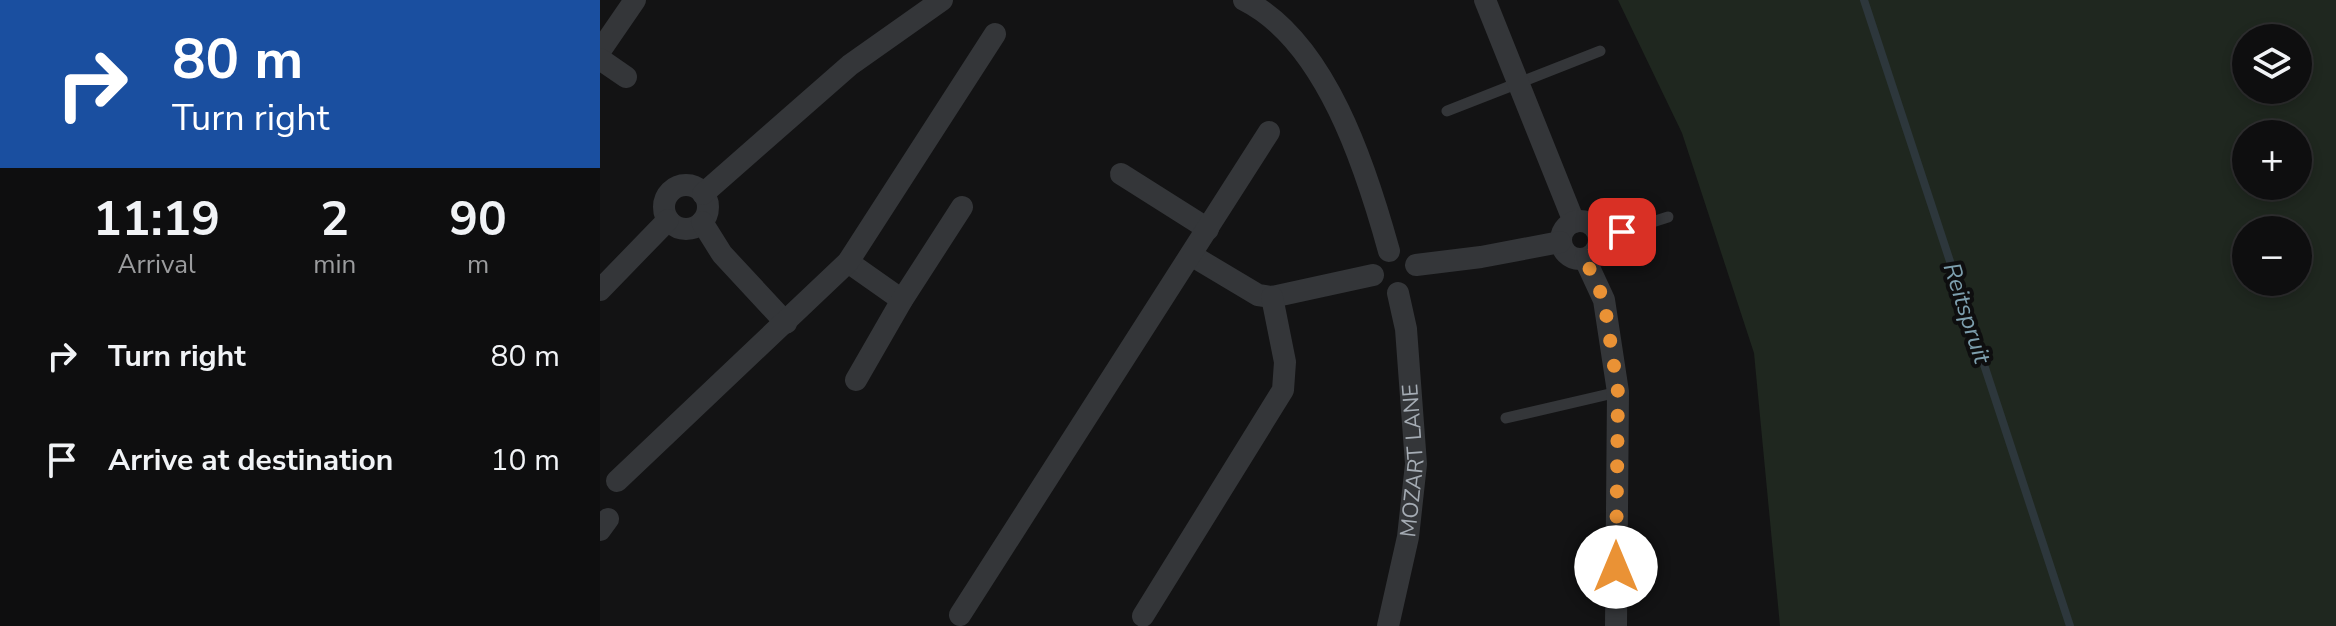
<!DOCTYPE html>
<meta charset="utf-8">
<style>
:root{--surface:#0e0e0f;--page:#1c1c1d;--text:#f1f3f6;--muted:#9b9c9e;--line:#2e2e2f}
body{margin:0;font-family:"Nunito Sans",sans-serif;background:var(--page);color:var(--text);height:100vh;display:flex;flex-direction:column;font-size:30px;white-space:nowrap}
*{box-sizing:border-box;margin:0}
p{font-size:26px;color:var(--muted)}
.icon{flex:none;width:44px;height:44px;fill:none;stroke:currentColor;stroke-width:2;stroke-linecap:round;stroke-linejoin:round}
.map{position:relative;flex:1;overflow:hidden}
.details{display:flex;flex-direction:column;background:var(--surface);width:600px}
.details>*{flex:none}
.hud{background:#1a4fa0;color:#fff;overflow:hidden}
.tools{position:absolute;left:1632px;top:24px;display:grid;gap:16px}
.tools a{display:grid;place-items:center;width:80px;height:80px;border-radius:50%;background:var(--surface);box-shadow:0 4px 12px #0003,0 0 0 2px var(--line);font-size:40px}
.pin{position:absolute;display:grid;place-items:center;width:68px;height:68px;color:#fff;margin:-34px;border-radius:16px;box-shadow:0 4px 12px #0006}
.me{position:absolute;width:88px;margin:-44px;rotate:0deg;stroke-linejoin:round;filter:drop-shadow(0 0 6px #0008)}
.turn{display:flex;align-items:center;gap:28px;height:168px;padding:0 40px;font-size:36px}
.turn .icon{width:104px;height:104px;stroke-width:2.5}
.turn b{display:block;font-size:56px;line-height:68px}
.eta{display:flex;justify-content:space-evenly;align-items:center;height:136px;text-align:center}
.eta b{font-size:48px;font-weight:700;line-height:56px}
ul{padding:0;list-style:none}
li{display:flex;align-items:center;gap:24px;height:104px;padding:0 40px}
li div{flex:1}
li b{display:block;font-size:30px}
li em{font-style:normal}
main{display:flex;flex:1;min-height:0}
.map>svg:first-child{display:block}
.green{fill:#1f271f;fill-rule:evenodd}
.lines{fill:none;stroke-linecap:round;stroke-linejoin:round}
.stream{stroke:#2d373c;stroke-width:8}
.lane{stroke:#343639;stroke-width:11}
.street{stroke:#343639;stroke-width:22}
.route{stroke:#ea9235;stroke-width:14;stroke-dasharray:0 25.2}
.labels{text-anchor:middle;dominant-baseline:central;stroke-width:8;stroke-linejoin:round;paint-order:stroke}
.street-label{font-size:22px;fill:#a5acb4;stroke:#0e0e0f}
.water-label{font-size:24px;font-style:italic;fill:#7d9fae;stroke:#0e0e0f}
</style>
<main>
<section class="details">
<div class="hud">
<div class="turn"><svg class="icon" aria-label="right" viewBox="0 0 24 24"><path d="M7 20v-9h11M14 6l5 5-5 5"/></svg><div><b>80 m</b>Turn right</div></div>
</div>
<div class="eta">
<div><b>11:19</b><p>Arrival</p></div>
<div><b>2</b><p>min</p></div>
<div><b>90</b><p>m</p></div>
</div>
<ul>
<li><svg class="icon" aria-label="right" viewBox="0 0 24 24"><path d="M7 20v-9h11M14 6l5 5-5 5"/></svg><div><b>Turn right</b></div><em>80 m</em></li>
<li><svg class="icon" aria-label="arrive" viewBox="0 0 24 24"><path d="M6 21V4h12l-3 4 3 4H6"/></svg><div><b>Arrive at destination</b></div><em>10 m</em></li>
</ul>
</section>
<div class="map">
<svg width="1736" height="626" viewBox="0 0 1736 626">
<rect width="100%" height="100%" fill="#131314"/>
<path class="green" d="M1018,0H1736V626H1180L1154,353L1082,133ZM1646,38H1698V90H1646ZM1646,134H1698V186H1646ZM1646,230H1698V282H1646Z"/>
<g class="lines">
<polyline class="stream" points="1264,0 1470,626"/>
<g class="lane">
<polyline points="847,111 1000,51"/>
<polyline points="999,239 1068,217"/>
<polyline points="906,418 1018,392"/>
</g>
<g class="street">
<path d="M644,0C726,41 766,168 789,251"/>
<polyline points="885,0 974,222"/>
<polyline points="0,51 35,0"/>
<polyline points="0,59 26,77"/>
<polyline points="521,174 608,229"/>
<circle cx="86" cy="207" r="22"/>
<polyline points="103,194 250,65 342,0"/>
<circle cx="980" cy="240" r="19"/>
<polyline points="102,222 122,254 186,323"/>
<polyline points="591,255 658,295 672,297 773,275"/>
<polyline points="985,259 1004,300 1018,392 1016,626"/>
<polyline points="248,262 302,300"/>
<polyline points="816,265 881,257 960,242"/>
<polyline points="0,290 68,220"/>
<polyline points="256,380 302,300 362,207"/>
<polyline points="17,481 248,262 395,34"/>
<polyline points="0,530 8,519"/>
<polyline points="360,615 669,132"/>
<polyline points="543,616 683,390 685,362 672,297"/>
<path id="s1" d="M788,626L808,537L816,464L806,329L798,293"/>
</g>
</g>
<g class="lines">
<polyline class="route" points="1016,567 1018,392 1004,300 985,259 993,254 999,239 1022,232"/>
</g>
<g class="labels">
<g class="street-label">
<text stroke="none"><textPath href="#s1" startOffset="168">MOZART LANE</textPath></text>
</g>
<g class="water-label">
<text transform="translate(1367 313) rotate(72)">Reitspruit</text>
</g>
</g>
</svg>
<div class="tools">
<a><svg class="icon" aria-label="layers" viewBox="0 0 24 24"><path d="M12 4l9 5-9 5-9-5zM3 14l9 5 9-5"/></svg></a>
<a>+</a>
<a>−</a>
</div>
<div class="pin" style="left:1022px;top:232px;background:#d93025"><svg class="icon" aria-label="arrive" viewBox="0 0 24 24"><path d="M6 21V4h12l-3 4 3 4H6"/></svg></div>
<svg class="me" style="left:1016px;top:567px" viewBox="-20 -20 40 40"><circle r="19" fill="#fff"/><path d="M0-13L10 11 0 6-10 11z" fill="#ea9235"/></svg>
</div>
</main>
